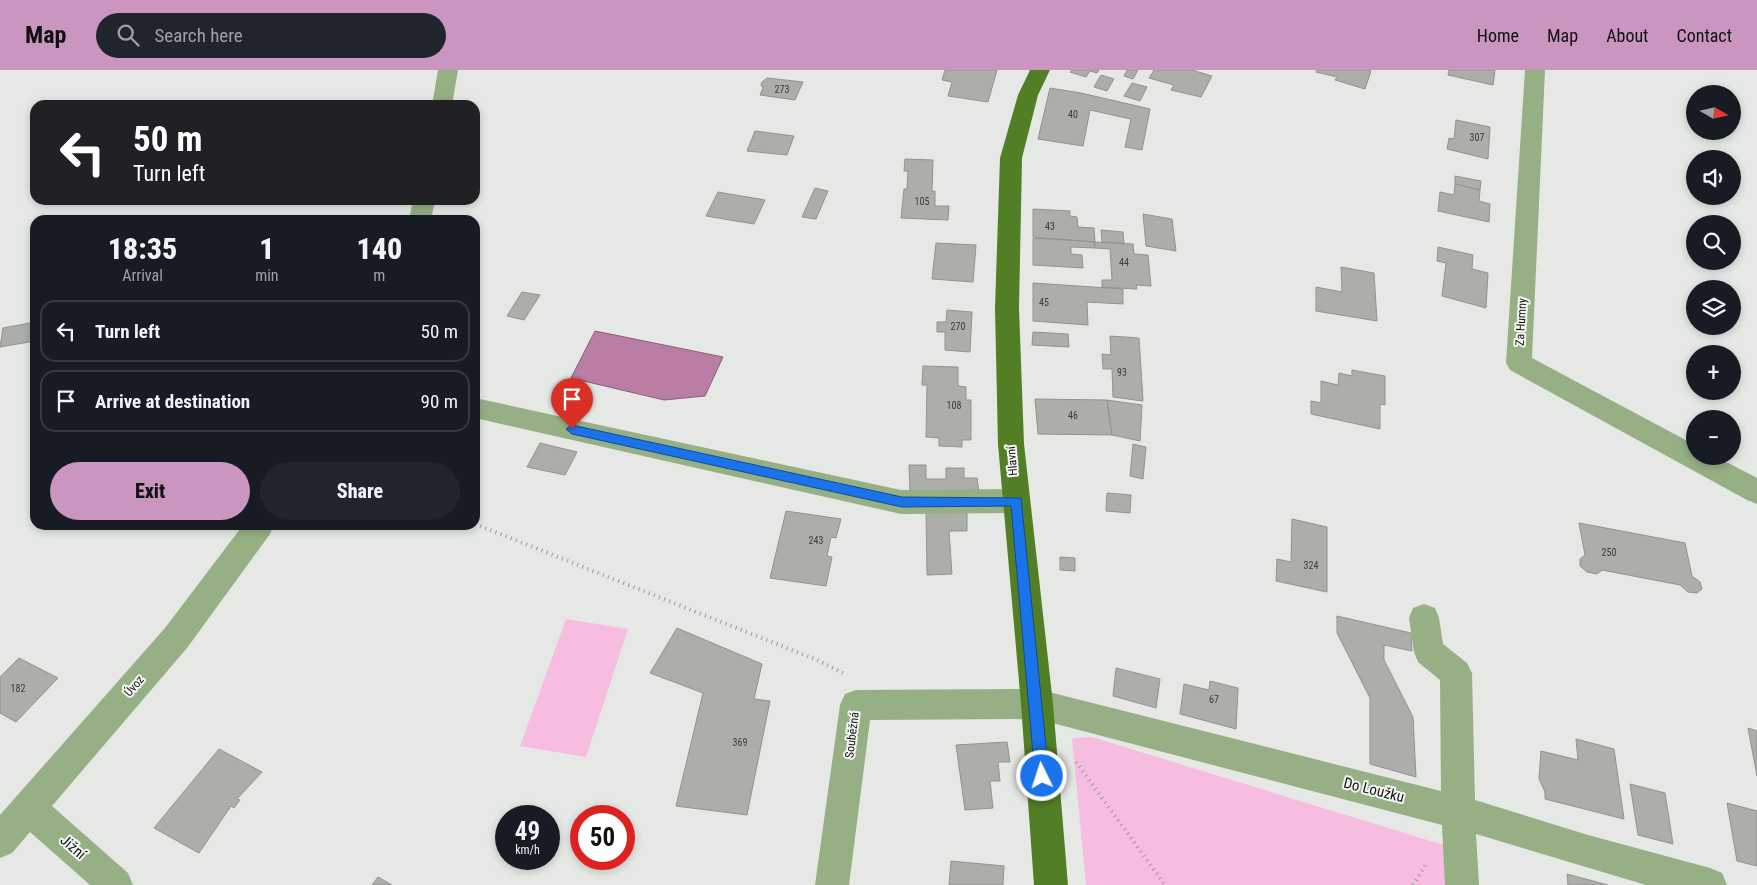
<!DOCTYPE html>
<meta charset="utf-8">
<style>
:root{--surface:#171b24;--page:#20242c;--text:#f1f3f6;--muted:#9ea1a6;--line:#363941;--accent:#ca95bf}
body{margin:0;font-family:"Roboto Condensed",sans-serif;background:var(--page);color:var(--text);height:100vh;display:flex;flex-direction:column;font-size:19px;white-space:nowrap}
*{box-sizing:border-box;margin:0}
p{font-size:16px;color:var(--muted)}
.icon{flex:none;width:28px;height:28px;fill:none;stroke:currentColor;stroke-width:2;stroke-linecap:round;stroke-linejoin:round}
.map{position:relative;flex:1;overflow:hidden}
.side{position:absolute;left:30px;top:145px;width:450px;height:315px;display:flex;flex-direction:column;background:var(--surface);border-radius:15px;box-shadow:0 2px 8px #0003}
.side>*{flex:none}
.banner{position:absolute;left:30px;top:30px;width:450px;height:105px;border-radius:15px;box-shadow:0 2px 8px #0003;background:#202124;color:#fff;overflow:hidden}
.needle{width:32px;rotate:99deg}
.fabs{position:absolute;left:1686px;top:15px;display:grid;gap:10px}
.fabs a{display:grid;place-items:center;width:55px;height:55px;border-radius:50%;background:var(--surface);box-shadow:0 2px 8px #0003;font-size:25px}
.speed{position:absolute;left:495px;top:735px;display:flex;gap:10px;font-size:25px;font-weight:700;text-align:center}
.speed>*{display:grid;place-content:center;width:65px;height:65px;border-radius:50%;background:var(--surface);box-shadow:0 2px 8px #0003;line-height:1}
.speed small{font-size:12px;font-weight:400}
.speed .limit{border:8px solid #d22;background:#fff;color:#111}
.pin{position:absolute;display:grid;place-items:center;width:42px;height:42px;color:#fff;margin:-51px -21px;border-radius:50% 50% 50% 0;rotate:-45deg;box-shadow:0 0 5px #0007}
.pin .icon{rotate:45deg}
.me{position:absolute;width:55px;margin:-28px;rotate:356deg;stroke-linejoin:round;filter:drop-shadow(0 0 4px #0008)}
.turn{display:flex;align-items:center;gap:18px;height:105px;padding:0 20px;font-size:22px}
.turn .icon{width:65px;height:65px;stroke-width:2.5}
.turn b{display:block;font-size:35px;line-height:42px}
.eta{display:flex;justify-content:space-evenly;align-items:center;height:85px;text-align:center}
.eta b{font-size:30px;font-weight:800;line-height:35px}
.primary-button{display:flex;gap:10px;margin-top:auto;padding:10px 20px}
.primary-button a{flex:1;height:58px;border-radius:30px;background:var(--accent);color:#111;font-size:20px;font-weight:800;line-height:58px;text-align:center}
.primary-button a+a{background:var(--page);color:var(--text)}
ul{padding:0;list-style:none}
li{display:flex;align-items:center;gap:15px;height:62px;margin:0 10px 8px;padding:0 10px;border:2px solid var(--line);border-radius:15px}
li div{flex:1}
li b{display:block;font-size:19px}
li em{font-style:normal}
header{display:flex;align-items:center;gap:30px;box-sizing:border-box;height:70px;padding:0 25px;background:var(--accent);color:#111}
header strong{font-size:24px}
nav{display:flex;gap:28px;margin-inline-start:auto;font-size:18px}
.search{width:350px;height:45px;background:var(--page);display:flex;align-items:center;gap:12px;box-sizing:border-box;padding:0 18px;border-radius:28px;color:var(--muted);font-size:19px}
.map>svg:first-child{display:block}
.green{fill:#f6bde1}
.water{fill:#ba7ea5;stroke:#885e7a}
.building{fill:#acaeaa;stroke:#919390}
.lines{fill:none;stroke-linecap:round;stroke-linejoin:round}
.path{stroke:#989a97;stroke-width:4;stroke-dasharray:1 4.5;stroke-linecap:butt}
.minor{fill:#96af84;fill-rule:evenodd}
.major{fill:#527e26;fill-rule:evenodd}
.route{fill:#1a73e8;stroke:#114b97}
.labels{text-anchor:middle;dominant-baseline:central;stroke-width:4;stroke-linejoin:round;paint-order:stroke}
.number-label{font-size:10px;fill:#3b3b3a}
.street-label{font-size:12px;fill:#151514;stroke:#f3f5f2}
.near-street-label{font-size:15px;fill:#151514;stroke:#f3f5f2}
</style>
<header>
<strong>Map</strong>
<div class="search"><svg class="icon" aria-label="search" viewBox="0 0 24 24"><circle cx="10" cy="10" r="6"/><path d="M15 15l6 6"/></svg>Search here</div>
<nav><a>Home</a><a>Map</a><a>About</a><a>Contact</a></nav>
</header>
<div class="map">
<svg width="1757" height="815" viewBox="0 0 1757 815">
<rect width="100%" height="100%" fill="#e6e8e5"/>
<g class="green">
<polygon points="566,549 628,559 586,687 520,676"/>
<polygon points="1092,667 1447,776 1448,815 1086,815 1072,668"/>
</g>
<polygon class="water" points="595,261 723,287 705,326 664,330 571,308"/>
<g class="building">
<polygon points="945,0 997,0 988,32 948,26 952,12 942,10"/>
<polygon points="1072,0 1099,0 1097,3 1090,1 1086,7 1070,2"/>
<polygon points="1127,0 1138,0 1133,9 1124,6"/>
<polygon points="1154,0 1192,0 1212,6 1201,27 1171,20 1174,15 1149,8"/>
<polygon points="1317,0 1366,0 1371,1 1365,19 1335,10 1337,7 1316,2"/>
<polygon points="1449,0 1495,0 1493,15 1448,5"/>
<polygon points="1101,5 1114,9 1107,21 1094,17"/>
<polygon points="767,8 803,12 795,30 760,25 763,18 761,15 762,12"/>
<polygon points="1132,13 1147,17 1140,31 1124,26"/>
<polygon points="1050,18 1081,23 1150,39 1142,80 1125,77 1131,49 1090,40 1083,76 1038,69"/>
<polygon points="1456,50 1490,57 1488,89 1447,79 1449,68 1454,69"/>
<polygon points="755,61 794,66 787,85 747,81"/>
<polygon points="905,89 933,90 932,121 935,121 935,136 949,136 948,150 901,148 904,119 907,119 908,101 904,101"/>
<polygon points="1455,106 1481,111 1480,120 1455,114"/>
<polygon points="1455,114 1480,120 1479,131 1490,134 1489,152 1438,141 1440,122 1454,125"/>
<polygon points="815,118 828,121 816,149 802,147"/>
<polygon points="718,122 765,130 754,154 706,146"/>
<polygon points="1033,139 1070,141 1070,146 1077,147 1078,157 1094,158 1095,172 1033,167"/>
<polygon points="1143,144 1172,149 1176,181 1146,176"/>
<polygon points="1101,160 1123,162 1124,173 1102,172"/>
<polygon points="1033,168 1095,172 1095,178 1071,177 1071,184 1082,185 1083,198 1033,195"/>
<polygon points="1095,172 1133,174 1134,184 1148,185 1151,216 1136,215 1137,219 1102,217 1102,210 1112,210 1110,179 1095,178"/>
<polygon points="936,173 976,175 973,212 932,209"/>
<polygon points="1438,177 1473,185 1472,199 1488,203 1486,238 1442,226 1446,193 1437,191"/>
<polygon points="1341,197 1374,203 1377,251 1316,241 1316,217 1342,222"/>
<polygon points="1033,213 1123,219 1123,234 1087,232 1088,255 1033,251"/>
<polygon points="522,222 540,225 524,250 507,246"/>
<polygon points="947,240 972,242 970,282 945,280 945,262 937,262 937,252 946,252"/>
<polygon points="35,252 35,271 0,277 3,258"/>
<polygon points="1033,262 1068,264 1069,277 1032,275"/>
<polygon points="1110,266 1139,268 1143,331 1113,327 1112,299 1103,299 1102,284 1111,285"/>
<polygon points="923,296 958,297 958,316 966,317 966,330 971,330 971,370 962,370 962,377 939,376 939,368 926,367 927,315 922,315"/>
<polygon points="1352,300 1385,306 1385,335 1380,334 1380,359 1311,344 1311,331 1321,333 1321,311 1338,315 1339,303 1352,306"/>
<polygon points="1035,329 1107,330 1112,365 1038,364"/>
<polygon points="1107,330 1142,335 1140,371 1112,365"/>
<polygon points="540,373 577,382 565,405 527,397"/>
<polygon points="1133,374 1146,377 1143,409 1130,406"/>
<polygon points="909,395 926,395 926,409 946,409 946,398 964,398 964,408 977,408 979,423 910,423"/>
<polygon points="1107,423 1131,425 1130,443 1106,441"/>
<polygon points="926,439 967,440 967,461 949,461 952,504 927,505"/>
<polygon points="786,441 841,449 836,468 831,467 827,486 832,487 826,516 770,508"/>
<polygon points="1292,449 1327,457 1327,522 1276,511 1277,489 1291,492"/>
<polygon points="1579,453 1685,473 1692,506 1700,512 1702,519 1697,523 1688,522 1680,515 1602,500 1597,504 1587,502 1580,496 1580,489 1585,485"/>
<polygon points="1060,487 1075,488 1075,501 1060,500"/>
<polygon points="1337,546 1411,563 1412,581 1384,575 1384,590 1413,647 1416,707 1370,694 1370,628 1337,563"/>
<polygon points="677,558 762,594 754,629 770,631 747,745 676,736 703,623 650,603"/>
<polygon points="19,588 58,608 16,652 0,643 0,607"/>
<polygon points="1116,598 1160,609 1156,638 1113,626"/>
<polygon points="1210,611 1238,618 1236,659 1180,644 1184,614 1209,620"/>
<polygon points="1748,658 1757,661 1757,706"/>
<polygon points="1576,669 1614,679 1624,749 1545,729 1545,722 1539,709 1541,681 1578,690"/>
<polygon points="1007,672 1010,692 998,692 1000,711 990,711 993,738 965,740 956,675"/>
<polygon points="219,679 262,702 237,729 240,730 234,738 231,736 199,783 154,758"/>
<polygon points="1630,714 1665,723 1673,774 1638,765"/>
<polygon points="1727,733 1757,741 1757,796 1737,791"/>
<polygon points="951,791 1004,796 1003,815 949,815"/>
<polygon points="1567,804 1608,815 1568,815"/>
<polygon points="378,807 392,815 372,815"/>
</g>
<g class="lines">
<g class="path">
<polyline points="475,454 817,590 847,605"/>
<polyline points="1076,692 1165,815"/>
<polyline points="1413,815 1426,794"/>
</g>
<g class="minor">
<polygon points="438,0 458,0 452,35 432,35"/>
<polygon points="1525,0 1545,0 1532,288 1695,375 1695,386 1715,386 1757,408 1757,434 1747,430 1510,300 1506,293"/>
<polygon points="413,130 435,130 431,150 409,150"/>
<polygon points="475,328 901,420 1016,419 1026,423 1030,431 1026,439 1016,443 901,444 475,348"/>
<polygon points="243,455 274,455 270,464 187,578 52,736 128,803 133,815 90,815 30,762 12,783 0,788 0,745 165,558"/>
<polygon points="1424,534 1435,538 1439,548 1443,574 1467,593 1472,603 1475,730 1588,765 1710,798 1722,803 1727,815 1646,815 1476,764 1479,815 1445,815 1442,755 1037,649 870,650 849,815 815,815 840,635 845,624 856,620 1037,619 1441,721 1440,610 1418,592 1414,582 1409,548 1413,538"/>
</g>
<polygon class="major" points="1030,0 1050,0 1038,25 1022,88 1019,238 1024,374 1053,634 1068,815 1034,815 1021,634 998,374 995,238 1000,88 1018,25"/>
</g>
<polygon class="route" points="572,355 902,427 1021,428 1049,706 1047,711 1042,713 1037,711 1035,706 1011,436 902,437 572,364 566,359"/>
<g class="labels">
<g class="number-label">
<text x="782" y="19">273</text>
<text x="1073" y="44">40</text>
<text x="1477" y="67">307</text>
<text x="922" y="131">105</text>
<text x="1050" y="156">43</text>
<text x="1124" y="192">44</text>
<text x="1044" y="232">45</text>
<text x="958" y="256">270</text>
<text x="1122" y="302">93</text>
<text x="954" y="335">108</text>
<text x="1073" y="345">46</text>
<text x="816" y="470">243</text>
<text x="1609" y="482">250</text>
<text x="1311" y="495">324</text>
<text x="18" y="618">182</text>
<text x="1214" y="629">67</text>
<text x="740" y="672">369</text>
</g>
<g class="street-label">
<text transform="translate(1521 252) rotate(-87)">Za Humny</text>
<text transform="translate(1012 391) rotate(-95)">Hlavní</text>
<text transform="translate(134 616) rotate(-49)">Úvoz</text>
<text transform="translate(852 665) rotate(-83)">Souběžná</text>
</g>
<g class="near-street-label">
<text transform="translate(1374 720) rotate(14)">Do Loužku</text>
<text transform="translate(73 777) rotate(41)">Jižní</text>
</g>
</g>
</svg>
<div class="fabs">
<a><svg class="needle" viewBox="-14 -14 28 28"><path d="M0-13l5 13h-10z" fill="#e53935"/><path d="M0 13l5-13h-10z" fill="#9ea1a6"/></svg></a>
<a><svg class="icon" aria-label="sound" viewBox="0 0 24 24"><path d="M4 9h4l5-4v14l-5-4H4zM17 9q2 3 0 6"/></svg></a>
<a><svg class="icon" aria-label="search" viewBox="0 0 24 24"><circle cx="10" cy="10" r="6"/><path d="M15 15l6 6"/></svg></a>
<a><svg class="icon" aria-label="layers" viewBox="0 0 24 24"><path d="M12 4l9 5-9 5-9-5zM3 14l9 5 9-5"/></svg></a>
<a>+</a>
<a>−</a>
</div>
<div class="speed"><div>49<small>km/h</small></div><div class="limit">50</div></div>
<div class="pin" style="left:572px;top:359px;background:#d93025"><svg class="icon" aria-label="arrive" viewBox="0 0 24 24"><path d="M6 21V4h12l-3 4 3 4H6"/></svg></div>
<svg class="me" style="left:1042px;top:706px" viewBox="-20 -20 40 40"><circle r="17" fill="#1a73e8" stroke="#fff" stroke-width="3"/><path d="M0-11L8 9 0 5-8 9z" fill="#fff"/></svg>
<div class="banner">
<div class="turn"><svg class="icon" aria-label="left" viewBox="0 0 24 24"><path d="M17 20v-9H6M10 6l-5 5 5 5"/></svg><div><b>50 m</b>Turn left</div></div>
</div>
<section class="side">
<div class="eta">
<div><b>18:35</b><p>Arrival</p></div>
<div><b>1</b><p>min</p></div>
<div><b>140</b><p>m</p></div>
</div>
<ul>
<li><svg class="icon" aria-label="left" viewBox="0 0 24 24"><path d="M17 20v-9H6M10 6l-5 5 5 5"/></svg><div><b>Turn left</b></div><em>50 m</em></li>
<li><svg class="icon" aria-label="arrive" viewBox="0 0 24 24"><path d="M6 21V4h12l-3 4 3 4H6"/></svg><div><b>Arrive at destination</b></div><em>90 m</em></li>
</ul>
<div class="primary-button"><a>Exit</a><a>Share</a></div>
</section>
</div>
